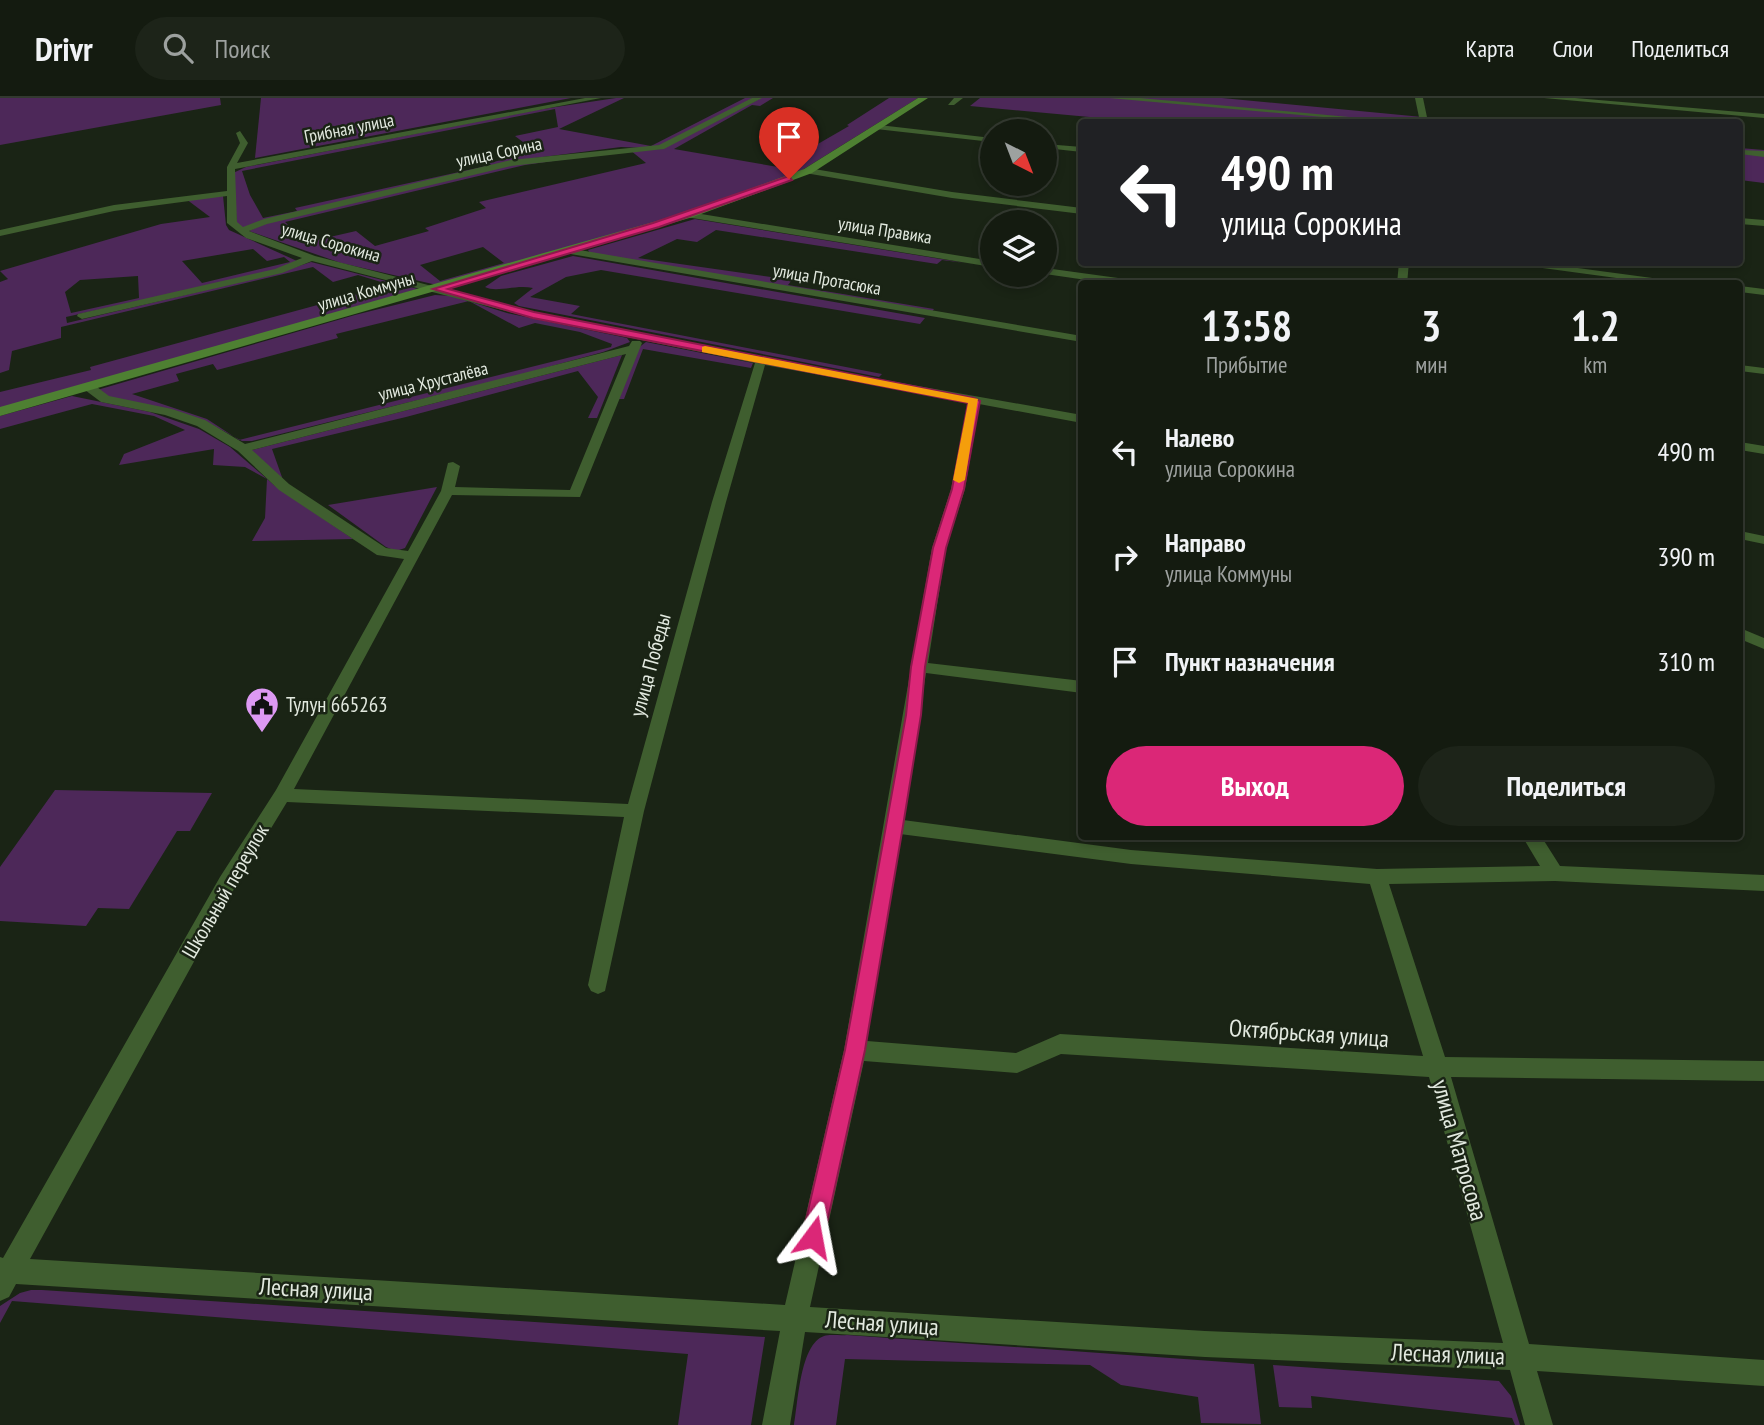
<!DOCTYPE html>
<html lang="ru">
<meta charset="utf-8">
<style>
:root{--surface:#141b10;--page:#1d2419;--text:#f1f3f6;--muted:#9da19f;--line:#333930;--accent:#db2777}
body{margin:0;font-family:"PT Sans Narrow",sans-serif;background:var(--page);color:var(--text);height:100vh;display:flex;flex-direction:column;font-size:26px;white-space:nowrap}
*{box-sizing:border-box;margin:0}
p{font-size:23px;color:var(--muted)}
.icon{flex:none;width:38px;height:38px;fill:none;stroke:currentColor;stroke-width:2;stroke-linecap:round;stroke-linejoin:round}
.map{position:relative;flex:1;overflow:hidden}
.panel{position:absolute;left:1078px;top:182px;width:665px;height:560px;display:flex;flex-direction:column;background:var(--surface);border-radius:7px;box-shadow:0 4px 10px #0003,0 0 0 2px var(--line)}
.panel>*{flex:none}
.banner{position:absolute;left:1078px;top:21px;width:665px;height:147px;border-radius:7px;box-shadow:0 4px 10px #0003,0 0 0 2px var(--line);background:#202124;color:#fff;overflow:hidden}
.needle{width:46px;rotate:138deg}
.controls{position:absolute;left:980px;top:21px;display:grid;gap:14px}
.controls a{display:grid;place-items:center;width:77px;height:77px;border-radius:50%;background:var(--surface);box-shadow:0 4px 10px #0003,0 0 0 2px var(--line);font-size:35px}
.pin{position:absolute;display:grid;place-items:center;width:60px;height:60px;color:#fff;margin:-72px -30px;border-radius:50% 50% 50% 0;rotate:-45deg;box-shadow:0 0 7px #0007}
.pin .icon{rotate:45deg}
.me{position:absolute;width:77px;margin:-38px;rotate:13deg;stroke-linejoin:round;filter:drop-shadow(0 0 5px #0008)}
.turn{display:flex;align-items:center;gap:24px;height:147px;padding:0 28px;font-size:32px}
.turn .icon{width:91px;height:91px;stroke-width:2.5}
.turn b{display:block;font-size:49px;line-height:60px}
.eta{display:flex;justify-content:space-evenly;align-items:center;height:119px;text-align:center}
.eta b{font-size:42px;font-weight:700;line-height:49px}
.primary-button{display:flex;gap:14px;margin-top:auto;padding:14px 28px}
.primary-button a{flex:1;height:80px;border-radius:42px;background:var(--accent);color:#fff;font-size:28px;font-weight:700;line-height:80px;text-align:center}
.primary-button a+a{background:var(--page);color:var(--text)}
ul{padding:0;list-style:none}
li{display:flex;align-items:center;gap:21px;height:105px;padding:0 28px}
li div{flex:1}
li b{display:block;font-size:26px}
li em{font-style:normal}
header{display:flex;align-items:center;gap:42px;box-sizing:border-box;height:98px;padding:0 35px;background:var(--surface);border-bottom:2px solid var(--line)}
header strong{font-size:33px}
nav{display:flex;gap:38px;margin-inline-start:auto;font-size:24px}
.search{width:490px;height:63px;background:var(--page);display:flex;align-items:center;gap:18px;box-sizing:border-box;padding:0 24px;border-radius:38px;color:var(--muted);font-size:26px}
.map>svg:first-child{display:block}
.green{fill:#4d2859;fill-rule:evenodd}
.lines{fill:none;stroke-linecap:round;stroke-linejoin:round}
.street{fill:#3f5e2f;fill-rule:evenodd}
.secondary{fill:#4e8032;fill-rule:evenodd}
.route{fill:#db2777;stroke:#8e194d;stroke-width:2}
.slow{fill:#f59e0b}
.labels{text-anchor:middle;dominant-baseline:central;stroke-width:5;stroke-linejoin:round;paint-order:stroke}
.far-street-label{font-size:18px;fill:#e2e9df;stroke:#1a2415}
.street-label{font-size:21px;fill:#e2e9df;stroke:#1a2415}
.poi-label{font-size:21px;fill:#e2e9df;stroke:#1a2415;text-anchor:start}
.near-street-label{font-size:24px;fill:#e2e9df;stroke:#1a2415}
</style>
<header>
<strong>Drivr</strong>
<div class="search"><svg class="icon" aria-label="search" viewBox="0 0 24 24"><circle cx="10" cy="10" r="6"/><path d="M15 15l6 6"/></svg>Поиск</div>
<nav><a>Карта</a><a>Слои</a><a>Поделиться</a></nav>
</header>
<div class="map">
<svg width="1764" height="1327" viewBox="0 0 1764 1327">
<rect width="100%" height="100%" fill="#1a2415"/>
<g class="green">
<polygon points="0,0 220,0 221,7 0,47"/>
<polygon points="261,0 571,0 255,60"/>
<path d="M616,0H624L559,31L651,48L745,0H753L666,46L646,50L621,49L519,62L243,130L237,128L233,75L246,69L536,12ZM555,11L558,29L515,38L536,54L489,65L491,67L295,110L297,113L263,120L250,97L242,73Z"/>
<path d="M761,0H773L760,8L752,7L674,51L778,69L849,28L847,27L889,0H918L799,74L687,115L437,187L341,165L249,133L263,126L511,67L627,52L662,51ZM630,52L646,65L479,104L486,110L425,130L429,133L375,148L356,133L308,144L285,124L525,67ZM483,149L504,165L440,183L420,167Z"/>
<polygon points="980,0 1222,0 1475,24 1144,24 970,8"/>
<polygon points="1740,50 1764,52 1764,85 1740,82"/>
<path d="M223,98L226,127L229,132L297,163L282,171L66,219L67,225L277,175L311,164L418,191L0,311V294L91,272L90,269L391,187L358,177L333,184L313,169L61,229V240L12,253L9,272L0,275V184L8,181L0,173L161,126L210,119L186,101ZM253,151L267,163L284,159L290,164L202,185L182,163ZM138,178L139,200L71,215L65,194L80,182Z"/>
<polygon points="695,121 965,165 942,162 937,166 716,132 697,144 677,141 638,160 792,182 788,187 934,211 931,215 591,157 588,152"/>
<path d="M573,158L925,220L920,226L601,172L566,179L530,199L580,208L571,216L882,276L879,279L519,208L514,205L533,190C516,186 497,195 485,189L501,178Z"/>
<path d="M435,197L452,198L507,215L627,240L630,244L603,254L519,277L252,343H242L205,323L102,297L97,292L355,217ZM469,203L519,230L535,225L580,234L612,246L611,249L239,342L207,321L132,296L179,283L176,276L213,266L217,272L338,240L336,236Z"/>
<polygon points="646,244 753,265 751,270 643,251 624,301 615,301 638,250"/>
<polygon points="622,257 597,320 588,320 598,299 578,273 406,319 272,351 283,382 252,354 252,352"/>
<polygon points="72,298 150,314 199,331 230,349 274,387 353,441 252,443 265,420 267,381 245,369 213,367 214,351 119,367 124,356 185,332 154,318 92,306 0,331 0,318"/>
<polygon points="437,389 405,450 396,453 386,449 328,407"/>
<polygon points="55,692 212,695 190,733 177,733 129,811 98,810 86,828 0,823 0,769"/>
<polygon points="31,1192 42,1192 765,1239 751,1327 678,1327 688,1256 12,1203 0,1225 0,1208 20,1195"/>
<path d="M847,1237L1254,1266L1261,1326L1201,1325L1198,1299L1121,1287L1090,1267L845,1261L836,1327H794C798,1305 800,1246 824,1238C830,1236 840,1238 847,1237Z"/>
<polygon points="1273,1267 1499,1283 1511,1298 1520,1327 1515,1327 1512,1320 1311,1298 1312,1310 1279,1309"/>
</g>
<g class="lines">
<g class="street">
<path d="M585,0H601L235,71L237,124L243,129L264,121L511,62L659,47L752,0H762L664,51L511,68L267,126L249,133L315,158L533,214L761,260L1082,317V325L979,306L965,391L946,450L928,565L1082,583V595L926,575L903,722L1131,752L1377,771L1540,768L1522,738H1541L1560,768L1764,777V793L1555,783L1389,786L1445,959L1764,963V983L1451,979L1529,1246L1764,1262V1288L1537,1273L1553,1327H1525L1510,1272L1205,1259L805,1234L790,1327H762L780,1233L16,1186L9,1199L0,1203V1159L3,1160L220,779L276,692L404,461L377,457L279,392L238,353L197,328L165,317L101,304L85,292V286H93L109,298L172,311L205,322L245,346L629,248L632,243H640L642,245L580,399L452,397L294,691L628,706L712,404L755,265L533,220L312,163L282,175L82,221L77,218L78,216L275,171L302,160L246,140L227,125V98L114,113L0,138V132L114,107L227,93V69L240,45L236,35L240,33L248,45L237,65ZM626,256L570,392L455,389L460,368L453,364L448,365L441,393L408,453L386,450L289,386L252,352ZM765,267L968,304L951,391L932,450L844,952L785,1207L30,1161L234,791L287,704L624,719L588,887L591,893L598,896L605,893L644,713L726,404ZM900,736L1131,766L1370,786L1423,958L1060,936L1016,955L867,943ZM1061,956L1429,979L1503,1245L1205,1233L810,1209L864,963L1017,975Z"/>
<polygon points="954,0 963,0 954,7 948,7"/>
<polygon points="1109,0 1140,0 1404,24 1378,24"/>
<polygon points="1415,0 1423,0 1428,24 1420,24"/>
<polygon points="1544,0 1575,0 1764,16 1764,20"/>
<polygon points="879,27 992,40 992,44 876,31"/>
<polygon points="1045,46 1082,49 1082,54 1045,50"/>
<polygon points="1740,52 1764,53 1764,59 1740,56"/>
<polygon points="808,70 952,94 1082,110 1082,116 952,100 805,75"/>
<polygon points="689,114 992,163 992,169 686,119 686,115"/>
<polygon points="1740,120 1764,122 1764,128 1740,126"/>
<polygon points="568,150 1082,238 1082,244 565,155 563,153"/>
<polygon points="1399,164 1409,164 1407,186 1397,186"/>
<polygon points="1498,164 1533,164 1697,186 1661,186"/>
<polygon points="1045,170 1140,183 1145,186 1114,186 1045,176"/>
<polygon points="1740,188 1764,191 1764,197 1740,194"/>
<polygon points="1740,267 1764,270 1764,276 1740,273"/>
<polygon points="1740,344 1764,348 1764,356 1740,352"/>
<polygon points="1740,433 1764,438 1764,446 1740,441"/>
<polygon points="1740,530 1764,540 1764,551 1740,541"/>
</g>
<polygon class="secondary" points="918,0 928,0 812,75 693,119 0,318 0,309 685,115 804,71"/>
</g>
<polygon class="route" points="789,78 792,82 659,129 448,191 534,214 974,300 980,303 964,391 946,450 925,569 921,617 903,728 865,952 824,1139 821,1147 813,1150 805,1147 802,1139 845,952 886,728 906,617 911,569 933,450 952,391 968,305 533,220 433,191 653,125"/>
<polygon class="slow" points="705,248 978,301 965,382 959,385 953,382 968,305 702,254 702,249"/>
<defs>
<g id="civic-pin" transform="scale(1.75)"><path d="M0 17L-7.5 6A9.5 9.5 0 1 1 7.5 6Z" fill="#dd99f3" stroke="#1a2415"/><path d="M-.6-6.5H3V-4.5H.6V-3L4-1V1h2V6H-6V1h2V-1L-.6-3ZM-1.2 2.5V6h2.4V2.5Z" fill="#111"/></g>
</defs>
<g fill-rule="evenodd">
<use href="#civic-pin" x="262" y="606"/>
</g>
<g class="labels">
<g class="far-street-label">
<text transform="translate(349 30) rotate(-11)">Грибная улица</text>
<text transform="translate(499 54) rotate(-12)">улица Сорина</text>
<text transform="translate(885 132) rotate(9)">улица Правика</text>
<text transform="translate(331 144) rotate(16)">улица Сорокина</text>
<text transform="translate(827 181) rotate(10)">улица Протасюка</text>
<text transform="translate(366 193) rotate(-16)">улица Коммуны</text>
<text transform="translate(433 283) rotate(-14)">улица Хрусталёва</text>
</g>
<g class="street-label">
<text transform="translate(650 567) rotate(-75)">улица Победы</text>
<text transform="translate(225 793) rotate(-60)">Школьный переулок</text>
</g>
<g class="poi-label">
<text x="286" y="606">Тулун 665263</text>
</g>
<g class="near-street-label">
<text transform="translate(1309 935) rotate(4)">Октябрьская улица</text>
<text transform="translate(1460 1052) rotate(74)">улица Матросова</text>
<text transform="translate(316 1191) rotate(3)">Лесная улица</text>
<text transform="translate(882 1225) rotate(4)">Лесная улица</text>
<text transform="translate(1448 1256) rotate(2)">Лесная улица</text>
</g>
</g>
</svg>
<div class="controls">
<a><svg class="needle" viewBox="-14 -14 28 28"><path d="M0-13l5 13h-10z" fill="#e53935"/><path d="M0 13l5-13h-10z" fill="#9da19f"/></svg></a>
<a><svg class="icon" aria-label="layers" viewBox="0 0 24 24"><path d="M12 4l9 5-9 5-9-5zM3 14l9 5 9-5"/></svg></a>
</div>
<div class="pin" style="left:789px;top:81px;background:#d93025"><svg class="icon" aria-label="arrive" viewBox="0 0 24 24"><path d="M6 21V4h12l-3 4 3 4H6"/></svg></div>
<svg class="me" style="left:813px;top:1139px" viewBox="-20 -20 40 40"><path d="M0-17L14 15 0 8-14 15z" fill="#db2777" stroke="#fff" stroke-width="4"/></svg>
<div class="banner">
<div class="turn"><svg class="icon" aria-label="left" viewBox="0 0 24 24"><path d="M17 20v-9H6M10 6l-5 5 5 5"/></svg><div><b>490 m</b>улица Сорокина</div></div>
</div>
<section class="panel">
<div class="eta">
<div><b>13:58</b><p>Прибытие</p></div>
<div><b>3</b><p>мин</p></div>
<div><b>1.2</b><p>km</p></div>
</div>
<ul>
<li><svg class="icon" aria-label="left" viewBox="0 0 24 24"><path d="M17 20v-9H6M10 6l-5 5 5 5"/></svg><div><b>Налево</b><p>улица Сорокина</p></div><em>490 m</em></li>
<li><svg class="icon" aria-label="right" viewBox="0 0 24 24"><path d="M7 20v-9h11M14 6l5 5-5 5"/></svg><div><b>Направо</b><p>улица Коммуны</p></div><em>390 m</em></li>
<li><svg class="icon" aria-label="arrive" viewBox="0 0 24 24"><path d="M6 21V4h12l-3 4 3 4H6"/></svg><div><b>Пункт назначения</b></div><em>310 m</em></li>
</ul>
<div class="primary-button"><a>Выход</a><a>Поделиться</a></div>
</section>
</div>
